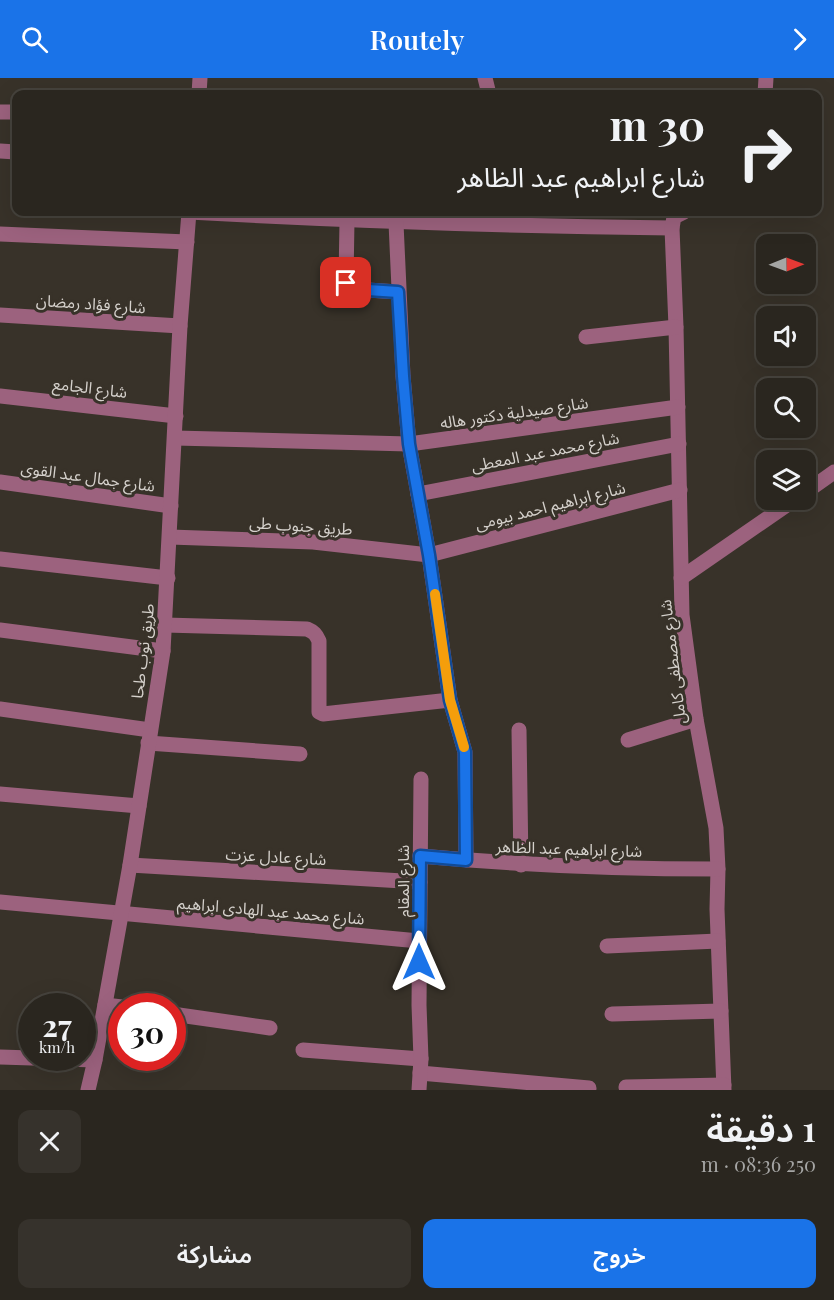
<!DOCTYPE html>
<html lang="ar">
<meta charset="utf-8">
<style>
:root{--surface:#2a261f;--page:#36322c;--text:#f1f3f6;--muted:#a5a5a4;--line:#46433d;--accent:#1a73e8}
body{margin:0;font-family:"Playfair Display","Noto Sans Arabic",serif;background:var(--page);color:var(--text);direction:rtl;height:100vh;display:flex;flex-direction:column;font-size:22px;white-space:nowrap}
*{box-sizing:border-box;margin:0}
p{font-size:20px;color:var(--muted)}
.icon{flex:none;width:33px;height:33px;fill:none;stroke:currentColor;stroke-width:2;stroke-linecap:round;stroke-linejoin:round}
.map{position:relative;height:1012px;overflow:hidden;direction:ltr}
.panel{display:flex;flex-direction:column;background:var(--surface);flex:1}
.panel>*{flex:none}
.guide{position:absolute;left:12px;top:12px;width:810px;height:126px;border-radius:12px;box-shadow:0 6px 24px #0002,0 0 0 2px var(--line);direction:rtl;background:#2a261f;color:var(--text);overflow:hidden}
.needle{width:39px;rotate:89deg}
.controls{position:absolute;left:756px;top:156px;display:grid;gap:12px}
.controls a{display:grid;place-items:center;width:60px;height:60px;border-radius:12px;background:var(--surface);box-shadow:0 6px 24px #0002,0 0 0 2px var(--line);font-size:30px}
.speed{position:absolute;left:18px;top:915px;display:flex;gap:12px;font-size:30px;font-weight:700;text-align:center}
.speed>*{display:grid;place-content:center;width:78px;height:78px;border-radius:50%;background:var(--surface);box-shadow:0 6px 24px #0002,0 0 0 2px var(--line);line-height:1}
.speed small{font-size:15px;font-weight:400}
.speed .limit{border:9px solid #d22;background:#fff;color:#111}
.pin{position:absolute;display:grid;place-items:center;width:51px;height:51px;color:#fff;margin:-26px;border-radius:12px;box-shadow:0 3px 9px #0006}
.me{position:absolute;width:66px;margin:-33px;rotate:0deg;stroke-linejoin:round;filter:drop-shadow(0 0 4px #0008)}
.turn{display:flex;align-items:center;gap:21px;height:126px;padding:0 18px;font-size:27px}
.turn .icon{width:78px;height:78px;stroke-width:2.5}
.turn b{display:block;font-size:42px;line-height:51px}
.round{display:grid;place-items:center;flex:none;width:63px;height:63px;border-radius:12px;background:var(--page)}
.overview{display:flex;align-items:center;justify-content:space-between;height:102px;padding:0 18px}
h1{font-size:36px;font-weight:600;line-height:45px}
.primary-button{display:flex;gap:12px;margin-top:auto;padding:12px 18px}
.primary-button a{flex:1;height:69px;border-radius:12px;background:var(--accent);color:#fff;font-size:24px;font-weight:600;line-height:69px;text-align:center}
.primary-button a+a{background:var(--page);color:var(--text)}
header{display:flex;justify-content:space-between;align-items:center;height:78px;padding:0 18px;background:var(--accent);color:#fff;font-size:27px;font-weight:600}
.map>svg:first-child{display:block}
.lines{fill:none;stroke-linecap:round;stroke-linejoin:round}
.minor{stroke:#9c627e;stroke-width:15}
.route-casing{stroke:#114b97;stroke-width:15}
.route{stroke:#1a73e8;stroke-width:10}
.slow{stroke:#f59e0b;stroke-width:10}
.labels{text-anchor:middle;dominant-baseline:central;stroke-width:6;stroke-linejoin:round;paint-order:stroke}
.street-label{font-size:16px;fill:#d5d1cc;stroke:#383229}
</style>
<header><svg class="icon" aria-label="forward" viewBox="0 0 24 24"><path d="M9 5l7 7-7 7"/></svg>Routely<svg class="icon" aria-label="search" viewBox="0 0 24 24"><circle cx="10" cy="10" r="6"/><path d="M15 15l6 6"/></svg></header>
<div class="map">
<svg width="834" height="1012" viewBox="0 0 834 1012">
<rect width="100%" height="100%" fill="#383229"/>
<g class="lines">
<g class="minor">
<polyline points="485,0 489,16"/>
<polyline points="199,16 200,0"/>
<polyline points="765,16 766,0"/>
<polyline points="0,34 16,34"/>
<polyline points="0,73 16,74"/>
<path d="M189,134C350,143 511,148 672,150"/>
<polyline points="684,134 674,139 672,150 676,249 682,537 696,641 716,750 718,791 717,831 724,1012"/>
<polyline points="347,143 346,202 348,208 353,211 398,214"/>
<polyline points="396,145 403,298 409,366 429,477 450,622 465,674 466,782"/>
<polyline points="0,156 187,164"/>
<polyline points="0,237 180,248"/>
<polyline points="586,259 676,249"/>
<polyline points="0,318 176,338"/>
<polyline points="175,360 409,366 678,329"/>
<polyline points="0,404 171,428"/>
<polyline points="806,414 834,394"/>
<polyline points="418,416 679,366"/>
<polyline points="170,459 313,464 429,477 680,412"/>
<polyline points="0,481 168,500"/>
<polyline points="681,500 794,422"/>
<path d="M165,547L307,551C314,554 316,556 319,563V634L323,636L450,622"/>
<polyline points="0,552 163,573"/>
<polyline points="0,631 150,652"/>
<polyline points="519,652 521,787"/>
<polyline points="628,662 696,641"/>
<polyline points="148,665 300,676"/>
<polyline points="0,716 139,728"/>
<path d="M420,778C519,787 618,791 718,791"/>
<polyline points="130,787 420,804"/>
<polyline points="0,824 419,863"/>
<polyline points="607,868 718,863"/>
<polyline points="105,927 122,929"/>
<polyline points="172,936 270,950"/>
<polyline points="612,936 721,933"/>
<polyline points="303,972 421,981"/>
<polyline points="0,979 95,982"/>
<polyline points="420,995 589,1010"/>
<polyline points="626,1009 724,1007"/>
<polyline points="88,1012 95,982 130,787 163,573 180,248 189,134"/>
<polyline points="419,1012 421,981 419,927 421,701"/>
</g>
</g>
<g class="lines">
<g class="route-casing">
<polyline id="route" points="346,205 353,211 398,214 403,298 409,366 429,477 450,622 465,674 466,782 420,778 419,884"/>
</g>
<use href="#route" class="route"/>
<polyline class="slow" points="435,516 450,622 464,669"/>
</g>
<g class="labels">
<g class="street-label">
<text transform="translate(91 225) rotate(4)">شارع فؤاد رمضان</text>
<text transform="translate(90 309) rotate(7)">شارع الجامع</text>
<text transform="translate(514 334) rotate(-8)">شارع صيدلية دكتور هاله</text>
<text transform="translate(545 373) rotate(-11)">شارع محمد عبد المعطى</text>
<text transform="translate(88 398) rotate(8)">شارع جمال عبد القوى</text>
<text transform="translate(550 427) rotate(-14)">شارع ابراهيم احمد بيومى</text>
<text transform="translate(301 447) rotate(4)">طريق جنوب طى</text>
<text transform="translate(142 573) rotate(-83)">طريق نوب طحا</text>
<text transform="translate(672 584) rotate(-97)">شارع مصطفى كامل</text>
<text transform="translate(569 770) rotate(2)">شارع ابراهيم عبد الظاهر</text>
<text transform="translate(276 778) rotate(3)">شارع عادل عزت</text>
<text transform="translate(402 803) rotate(-90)">شارع المقام</text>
<text transform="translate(271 832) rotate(5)">شارع محمد عبد الهادى ابراهيم</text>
</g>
</g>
</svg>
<div class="controls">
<a><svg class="needle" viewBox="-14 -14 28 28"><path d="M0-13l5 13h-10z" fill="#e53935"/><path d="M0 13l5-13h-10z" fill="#a5a5a4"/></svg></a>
<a><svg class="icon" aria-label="sound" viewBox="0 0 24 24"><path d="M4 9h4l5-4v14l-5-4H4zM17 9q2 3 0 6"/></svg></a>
<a><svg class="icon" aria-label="search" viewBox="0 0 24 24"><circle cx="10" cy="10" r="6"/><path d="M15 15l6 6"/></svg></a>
<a><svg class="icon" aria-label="layers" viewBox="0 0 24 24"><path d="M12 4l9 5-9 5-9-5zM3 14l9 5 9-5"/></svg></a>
</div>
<div class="speed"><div>27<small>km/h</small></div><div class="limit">30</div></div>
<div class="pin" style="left:346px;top:205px;background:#d93025"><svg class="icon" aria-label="arrive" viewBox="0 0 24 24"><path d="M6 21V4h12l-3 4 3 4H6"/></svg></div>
<svg class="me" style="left:419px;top:884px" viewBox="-20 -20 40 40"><path d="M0-17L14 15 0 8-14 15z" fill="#1a73e8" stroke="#fff" stroke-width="4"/></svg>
<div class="guide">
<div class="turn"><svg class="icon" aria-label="right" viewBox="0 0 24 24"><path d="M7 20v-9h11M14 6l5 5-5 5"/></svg><div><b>30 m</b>شارع ابراهيم عبد الظاهر</div></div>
</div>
</div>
<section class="panel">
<div class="overview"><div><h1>1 دقيقة</h1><p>250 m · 08:36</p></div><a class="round"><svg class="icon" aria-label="close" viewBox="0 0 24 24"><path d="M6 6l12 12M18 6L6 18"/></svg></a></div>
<div class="primary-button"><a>خروج</a><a>مشاركة</a></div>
</section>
